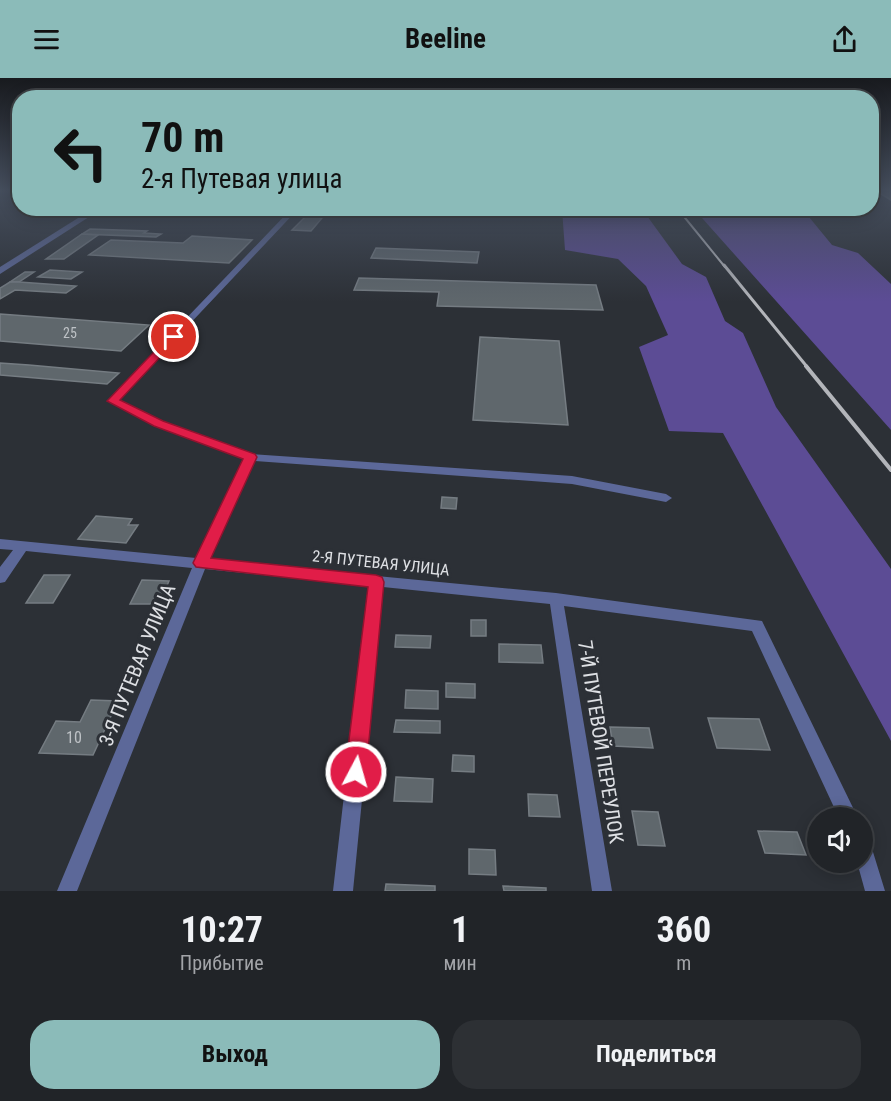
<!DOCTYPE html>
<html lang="ru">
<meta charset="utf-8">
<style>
:root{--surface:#212428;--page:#2d3034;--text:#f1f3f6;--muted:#a2a4a8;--line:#3e4145;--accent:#8bbbb9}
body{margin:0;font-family:"Roboto Condensed",sans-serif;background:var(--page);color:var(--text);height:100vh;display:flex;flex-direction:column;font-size:22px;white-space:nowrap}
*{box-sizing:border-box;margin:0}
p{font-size:20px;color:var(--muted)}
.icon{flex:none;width:33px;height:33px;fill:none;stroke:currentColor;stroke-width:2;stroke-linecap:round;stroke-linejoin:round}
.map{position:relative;height:813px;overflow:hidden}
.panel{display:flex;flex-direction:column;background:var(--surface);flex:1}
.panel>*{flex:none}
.guide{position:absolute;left:12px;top:12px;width:867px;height:126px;border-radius:24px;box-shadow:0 3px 15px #0003,0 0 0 2px var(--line);background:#8bbbb9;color:#111;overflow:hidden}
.fabs{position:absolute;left:807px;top:729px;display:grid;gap:12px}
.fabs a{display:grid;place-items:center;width:66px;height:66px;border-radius:50%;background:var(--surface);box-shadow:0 3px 15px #0003,0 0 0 2px var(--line);font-size:30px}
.pin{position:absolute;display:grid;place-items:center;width:51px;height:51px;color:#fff;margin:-26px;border:3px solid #fff;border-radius:50%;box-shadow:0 2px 6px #0007}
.me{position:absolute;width:66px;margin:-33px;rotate:6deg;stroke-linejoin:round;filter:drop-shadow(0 0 4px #0008)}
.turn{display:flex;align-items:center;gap:21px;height:126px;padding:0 30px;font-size:27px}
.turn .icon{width:78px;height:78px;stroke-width:2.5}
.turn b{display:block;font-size:42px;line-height:51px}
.eta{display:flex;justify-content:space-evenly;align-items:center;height:102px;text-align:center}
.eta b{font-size:36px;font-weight:700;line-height:42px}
.button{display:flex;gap:12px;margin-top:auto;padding:12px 30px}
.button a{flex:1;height:69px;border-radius:24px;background:var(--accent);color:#111;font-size:24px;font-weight:700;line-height:69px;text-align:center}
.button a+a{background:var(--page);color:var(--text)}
header{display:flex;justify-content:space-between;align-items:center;height:78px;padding:0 30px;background:var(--accent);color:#111;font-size:27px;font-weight:700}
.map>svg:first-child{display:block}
.forest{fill:#5c4c95}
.building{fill:#5f676c;stroke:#757c82;stroke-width:1.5}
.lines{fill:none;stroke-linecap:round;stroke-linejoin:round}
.minor{fill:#5c6899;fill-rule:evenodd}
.tertiary{fill:#5c6899;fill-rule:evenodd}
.rail-far2{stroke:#b3b5ba;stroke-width:2}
.rail-far1{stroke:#b3b5ba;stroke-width:3}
.rail{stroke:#b3b5ba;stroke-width:4}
.route{fill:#e11d48;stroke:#92132f;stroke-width:1.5}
.labels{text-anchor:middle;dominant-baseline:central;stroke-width:6;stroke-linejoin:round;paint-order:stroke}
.number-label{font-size:14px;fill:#bec2c6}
.street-label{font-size:16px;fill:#dee0e4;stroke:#2c3036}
.near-number-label{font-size:16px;fill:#bec2c6}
.near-street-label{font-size:20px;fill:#dee0e4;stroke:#2c3036}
</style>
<header><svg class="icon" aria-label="menu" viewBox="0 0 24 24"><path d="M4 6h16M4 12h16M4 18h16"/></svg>Beeline<svg class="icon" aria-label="share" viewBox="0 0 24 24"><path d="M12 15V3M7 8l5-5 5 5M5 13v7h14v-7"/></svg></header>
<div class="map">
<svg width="891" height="813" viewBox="0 0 891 813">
<rect width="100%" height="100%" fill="#2c3036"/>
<g class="forest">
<polygon points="562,131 642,131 682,186 706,199 725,243 743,255 776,329 891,491 891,663 723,355 669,353 639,269 668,257 646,208 618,181 565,172"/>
<polygon points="694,131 781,131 809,139 832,167 858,175 891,206 891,352"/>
</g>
<g class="building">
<polygon points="873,111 891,111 891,122"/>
<polygon points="307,137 322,140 311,153 292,152"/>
<polygon points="90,151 147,153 144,155 161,156 156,159 82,156"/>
<polygon points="82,156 98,157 64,181 46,181"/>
<polygon points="192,158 252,162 229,185 89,177 111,162 183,165"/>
<polygon points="376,170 479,174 477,185 371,180"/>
<polygon points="50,192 82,194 71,201 38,199"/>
<polygon points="25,194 34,194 19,204 10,204"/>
<polygon points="359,200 596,207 603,232 437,228 439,214 354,212"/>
<polygon points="10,204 19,204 76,208 66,215 15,212 0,221 0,210"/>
<polygon points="0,236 149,247 121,273 0,263"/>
<polygon points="480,259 559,263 568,347 473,342"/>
<polygon points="0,285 29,287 119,295 107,306 0,297"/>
<polygon points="442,419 457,420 456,431 441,430"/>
<polygon points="96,438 132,441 128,447 138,447 126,465 78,461"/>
<polygon points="44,497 70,497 53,525 26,525"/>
<polygon points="142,502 169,503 159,526 130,526"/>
<rect x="471" y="542" width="15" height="16"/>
<polygon points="396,557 431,558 430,570 395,569"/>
<polygon points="499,566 541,567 543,585 499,584"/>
<polygon points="446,605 475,606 475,620 446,619"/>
<polygon points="406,612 438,613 438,631 405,630"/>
<polygon points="91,622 118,623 93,677 39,675 56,643 80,644"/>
<polygon points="708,640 759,641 770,672 717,670"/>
<polygon points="396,642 440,643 440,655 394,654"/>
<polygon points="610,649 649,650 653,670 613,668"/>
<polygon points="453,677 474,678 474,694 452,693"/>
<polygon points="396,699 433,701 432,724 394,723"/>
<polygon points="528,716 557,717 560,739 529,738"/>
<polygon points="632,733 658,734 665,768 638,767"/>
<polygon points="758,753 797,754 806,777 765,775"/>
<polygon points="469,771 495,772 496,797 469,796"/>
<polygon points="386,806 435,808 435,813 385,813"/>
<polygon points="503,808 546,810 546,813 504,813"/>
</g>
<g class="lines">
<g class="minor">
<polygon points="292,130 299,130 118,322 162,343 252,376 572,398 666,416 672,420 666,424 572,406 255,383 209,482 556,515 762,543 858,740 839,740 752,553 564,528 612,813 592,813 550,526 383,509 353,813 333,813 368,508 205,491 77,813 57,813 192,490 26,473 5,504 0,505 0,489 13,472 0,471 0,461 196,480 245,381 154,347 107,323"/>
<polygon points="862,758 869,761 885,813 865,813 857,784 862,784"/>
</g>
<polygon class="tertiary" points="94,130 103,130 0,196 0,189"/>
<polyline class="rail-far2" points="677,130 725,189"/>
<polyline class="rail-far1" points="724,187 808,290"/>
<polyline class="rail" points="806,288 891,392"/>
</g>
<linearGradient id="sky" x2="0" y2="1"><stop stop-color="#181a1e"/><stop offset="0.5" stop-color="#454e5d"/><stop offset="1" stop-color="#454e5d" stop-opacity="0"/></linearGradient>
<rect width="891" height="224" fill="url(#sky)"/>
<polygon class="route" points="170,257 179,259 120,322 163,343 255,376 257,379 211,480 376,497 382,499 384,504 366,694 363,701 356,704 348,701 345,694 368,509 196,489 193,485 243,381 154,348 107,323"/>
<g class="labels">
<g class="number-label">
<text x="70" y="255">25</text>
</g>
<g class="street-label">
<text transform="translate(381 485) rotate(6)">2-Я ПУТЕВАЯ УЛИЦА</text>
</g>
<g class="near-number-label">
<text x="74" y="659">10</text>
</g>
<g class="near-street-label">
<text transform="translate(137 587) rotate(-68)">3-Я ПУТЕВАЯ УЛИЦА</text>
<text transform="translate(601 664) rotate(81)">7-Й ПУТЕВОЙ ПЕРЕУЛОК</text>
</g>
</g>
</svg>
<div class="fabs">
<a><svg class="icon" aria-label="sound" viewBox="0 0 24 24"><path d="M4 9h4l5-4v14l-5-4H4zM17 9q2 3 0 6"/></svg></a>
</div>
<div class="pin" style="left:174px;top:259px;background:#d93025"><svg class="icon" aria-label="arrive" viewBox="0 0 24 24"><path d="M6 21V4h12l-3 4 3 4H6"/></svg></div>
<svg class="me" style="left:356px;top:694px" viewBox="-20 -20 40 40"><circle r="17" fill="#e11d48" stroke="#fff" stroke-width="3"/><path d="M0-11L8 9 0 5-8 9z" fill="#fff"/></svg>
<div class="guide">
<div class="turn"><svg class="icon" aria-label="left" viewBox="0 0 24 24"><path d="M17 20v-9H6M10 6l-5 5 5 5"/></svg><div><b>70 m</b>2-я Путевая улица</div></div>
</div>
</div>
<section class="panel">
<div class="eta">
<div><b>10:27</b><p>Прибытие</p></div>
<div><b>1</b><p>мин</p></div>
<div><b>360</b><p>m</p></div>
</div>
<div class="button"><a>Выход</a><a>Поделиться</a></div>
</section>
